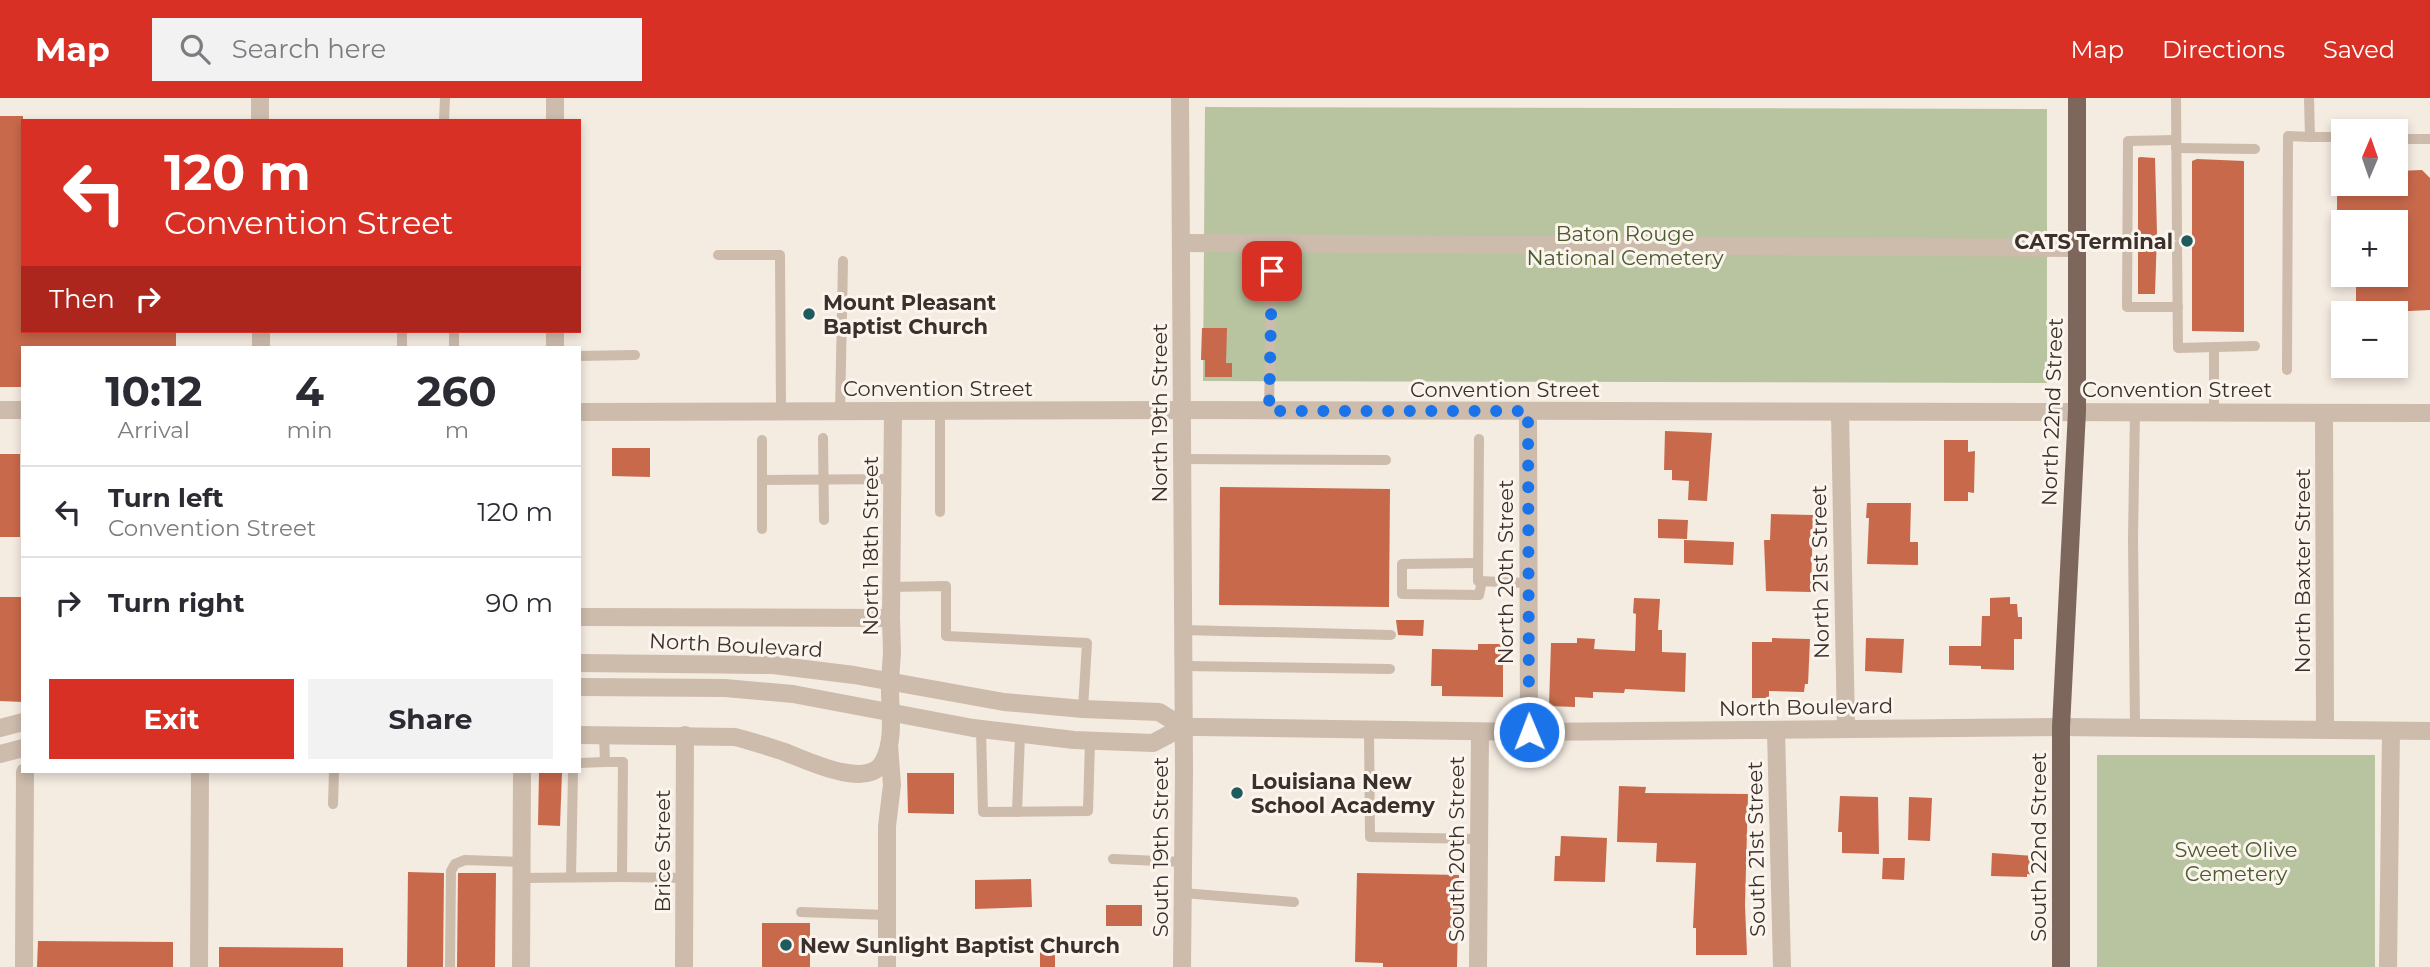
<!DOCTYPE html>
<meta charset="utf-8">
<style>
:root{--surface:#fff;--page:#f2f2f3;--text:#2b2b33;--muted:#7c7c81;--line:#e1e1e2;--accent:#d93025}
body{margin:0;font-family:Montserrat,sans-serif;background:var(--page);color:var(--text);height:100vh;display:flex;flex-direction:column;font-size:26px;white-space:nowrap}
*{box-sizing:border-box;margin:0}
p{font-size:23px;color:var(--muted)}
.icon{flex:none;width:38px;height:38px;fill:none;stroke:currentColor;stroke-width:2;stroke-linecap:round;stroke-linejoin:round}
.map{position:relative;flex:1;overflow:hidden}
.drawer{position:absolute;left:21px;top:248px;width:560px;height:427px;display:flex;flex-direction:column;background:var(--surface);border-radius:0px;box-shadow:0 4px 10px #0003}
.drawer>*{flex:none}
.banner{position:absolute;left:21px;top:21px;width:560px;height:214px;border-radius:0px;box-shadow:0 4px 10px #0003;background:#d93025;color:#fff;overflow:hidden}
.needle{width:46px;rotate:2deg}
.controls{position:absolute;left:2331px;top:21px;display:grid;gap:14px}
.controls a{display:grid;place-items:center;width:77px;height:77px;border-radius:0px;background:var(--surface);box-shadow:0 4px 10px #0003;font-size:35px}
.pin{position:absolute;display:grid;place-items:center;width:60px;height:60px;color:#fff;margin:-30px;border-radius:14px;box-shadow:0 4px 10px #0006}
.me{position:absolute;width:77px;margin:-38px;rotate:359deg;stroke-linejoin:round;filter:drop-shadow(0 0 5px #0008)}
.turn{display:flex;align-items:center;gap:24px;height:147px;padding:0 28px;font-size:32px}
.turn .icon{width:91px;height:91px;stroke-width:2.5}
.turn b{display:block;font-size:49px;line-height:60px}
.then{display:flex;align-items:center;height:66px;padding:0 28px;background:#0003;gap:14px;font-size:26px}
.eta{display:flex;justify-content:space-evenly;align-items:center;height:119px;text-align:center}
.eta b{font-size:42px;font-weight:700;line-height:49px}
.cta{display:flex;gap:14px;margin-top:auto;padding:14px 28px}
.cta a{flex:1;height:80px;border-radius:0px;background:var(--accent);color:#fff;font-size:28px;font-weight:700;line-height:80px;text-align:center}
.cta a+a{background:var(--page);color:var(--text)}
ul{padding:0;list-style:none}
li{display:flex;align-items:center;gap:21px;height:91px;padding:0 28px;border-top:2px solid var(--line)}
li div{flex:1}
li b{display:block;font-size:26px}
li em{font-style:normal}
header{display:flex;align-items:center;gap:42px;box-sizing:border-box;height:98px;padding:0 35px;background:var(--accent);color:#fff}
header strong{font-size:33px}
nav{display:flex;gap:38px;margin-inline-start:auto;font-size:24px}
.search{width:490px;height:63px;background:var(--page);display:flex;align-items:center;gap:18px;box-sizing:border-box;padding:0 24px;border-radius:0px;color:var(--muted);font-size:26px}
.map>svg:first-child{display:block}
.green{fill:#b8c4a0}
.building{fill:#c8694b}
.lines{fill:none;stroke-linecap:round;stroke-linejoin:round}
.service{stroke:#cdbbac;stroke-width:10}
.minor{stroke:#cdbbac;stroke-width:18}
.tertiary{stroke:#cdbbac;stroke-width:18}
.primary{stroke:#7d675c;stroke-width:18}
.route{stroke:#1a73e8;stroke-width:12;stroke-dasharray:0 21.6}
.poi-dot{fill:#1f5a5e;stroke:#fbf5ee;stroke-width:2.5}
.labels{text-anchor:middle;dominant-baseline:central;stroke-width:6;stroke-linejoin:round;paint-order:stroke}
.park-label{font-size:21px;fill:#4a5a2e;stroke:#fbf5ee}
.poi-label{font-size:21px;font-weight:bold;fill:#3b302b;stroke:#fbf5ee;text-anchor:start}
.street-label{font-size:21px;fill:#3b302b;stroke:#fbf5ee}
</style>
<header>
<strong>Map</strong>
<div class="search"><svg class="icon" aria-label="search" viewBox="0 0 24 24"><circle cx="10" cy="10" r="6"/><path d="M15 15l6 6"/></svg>Search here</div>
<nav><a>Map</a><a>Directions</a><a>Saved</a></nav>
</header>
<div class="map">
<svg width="2430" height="869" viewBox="0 0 2430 869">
<rect width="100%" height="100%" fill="#f4ebe1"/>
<g class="green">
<polygon points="1205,9 2047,11 2047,285 1203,283"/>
<rect x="2097" y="657" width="278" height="212"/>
</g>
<g class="building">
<polygon points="0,18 23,18 23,233 176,233 176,250 23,250 23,289 0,289"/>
<polygon points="2140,59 2155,60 2157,135 2155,196 2138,196 2138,153 2135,153 2135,135 2138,136 2138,60"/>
<polygon points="2197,61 2244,63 2244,234 2192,233 2192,63"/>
<polygon points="2422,72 2430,80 2430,212 2366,215 2366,210 2356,211 2356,177 2396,177 2396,124 2357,124 2357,114 2337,115 2337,86 2396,86 2396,73"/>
<polygon points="1202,230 1227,230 1226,265 1232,265 1232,279 1205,279 1205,262 1201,262"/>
<polygon points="1665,333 1712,335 1707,403 1688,402 1689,383 1672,382 1672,372 1664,372"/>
<polygon points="1944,342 1968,342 1968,354 1975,353 1974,395 1968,394 1968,403 1944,403"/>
<polygon points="612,350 650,350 650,379 612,378"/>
<rect x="0" y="356" width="20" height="83"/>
<polygon points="1220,389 1390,391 1389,509 1219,507"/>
<polygon points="1867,405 1911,405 1910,444 1918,444 1918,467 1867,466 1869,420 1866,420"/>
<polygon points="1771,416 1813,417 1811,494 1766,493 1764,442 1770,442"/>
<polygon points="1658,421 1688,422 1687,441 1658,440"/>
<polygon points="1684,442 1734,444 1733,467 1684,465"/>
<polygon points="0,499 23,499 23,604 0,603"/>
<polygon points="2010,499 2010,506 2017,506 2018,519 2022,519 2022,541 2014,541 2014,572 1981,571 1981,568 1949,567 1949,548 1981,548 1982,518 1990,518 1990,500"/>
<polygon points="1634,500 1660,501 1658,532 1662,532 1662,554 1686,555 1685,594 1625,591 1624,595 1593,594 1593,600 1575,599 1575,609 1549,608 1551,545 1577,545 1577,540 1595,541 1594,551 1635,553 1636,516 1633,515"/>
<polygon points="1396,522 1424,522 1423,538 1398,537"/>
<polygon points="1772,540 1810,541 1808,586 1805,586 1804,594 1769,593 1769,600 1752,600 1752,544 1772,544"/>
<polygon points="1866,540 1904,541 1902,575 1865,573"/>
<polygon points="1478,546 1503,546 1503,599 1442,598 1442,588 1431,588 1432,551 1478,552"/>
<polygon points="539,674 562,674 560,728 538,727"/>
<polygon points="907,675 954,675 954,716 908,715"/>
<polygon points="1619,688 1646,689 1645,695 1748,696 1745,807 1747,857 1696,857 1696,830 1693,830 1696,765 1656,764 1657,745 1617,744"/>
<polygon points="1840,698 1878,699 1879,756 1842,755 1842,734 1838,734"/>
<polygon points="1909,699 1932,700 1930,743 1908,742"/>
<polygon points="1561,738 1607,740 1605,784 1554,783 1555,758 1560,758"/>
<polygon points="1992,755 2034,758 2035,777 2027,776 2027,779 1991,778"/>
<polygon points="1883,760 1905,760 1904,782 1882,781"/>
<polygon points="408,774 444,775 443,869 407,869"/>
<polygon points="458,775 496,775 495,869 457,869"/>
<polygon points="1357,775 1459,777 1457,869 1383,869 1383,865 1355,864"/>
<polygon points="1031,781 1032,809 975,811 975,782"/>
<rect x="1106" y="807" width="36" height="21"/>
<rect x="762" y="825" width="48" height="44"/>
<polygon points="38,843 173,844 173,869 37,869"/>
<polygon points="219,849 343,850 343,869 219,869"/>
<rect x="1040" y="854" width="15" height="15"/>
</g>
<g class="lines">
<g class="service">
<polyline points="2176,0 2177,138"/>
<polyline points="2309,0 2310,39 2343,39"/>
<polyline points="444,23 445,0"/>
<polyline points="2396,41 2430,41"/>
<polyline points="2176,42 2128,43 2127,209 2178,209"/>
<polyline points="2176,50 2255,51"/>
<polyline points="2177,148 2178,250 2255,248"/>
<polyline points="718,157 780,157 781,313"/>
<polyline points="402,233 402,250"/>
<polyline points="454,250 454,233"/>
<polyline points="579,258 635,257"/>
<polyline points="2287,272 2288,38 2310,39"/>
<polyline points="940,313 940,414"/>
<polyline points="1269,313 1272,145"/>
<polyline points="2214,313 2214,250"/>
<polyline points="840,314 843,163"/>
<polyline points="823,340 824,422"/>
<polyline points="1479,341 1478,483 1527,485"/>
<polyline points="762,342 762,431"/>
<polyline points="1182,361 1386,362"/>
<polyline points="762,382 893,381"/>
<polyline points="1478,465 1402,466 1402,496 1479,497 1482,483"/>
<polyline points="891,489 946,488 946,538 1087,545 1083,611"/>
<polyline points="1182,532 1391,537"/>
<polyline points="1183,568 1390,571"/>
<polyline points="2135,629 2133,441 2135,313"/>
<polyline points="981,631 983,714 1088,713 1090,643"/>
<polyline points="1369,632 1370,739 1479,741"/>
<polyline points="604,637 605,664 623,664 622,779 684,780"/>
<polyline points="579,665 605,664"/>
<polyline points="333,706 334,674"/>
<polyline points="1017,714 1020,637"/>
<polyline points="1113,761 1183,764"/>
<polyline points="571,779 573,674"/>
<polyline points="521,780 622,779"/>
<polyline points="1183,795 1294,804"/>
<polyline points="801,814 887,817"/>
<polyline points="450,869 451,773 455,766 465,762 521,764"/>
</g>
<g class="minor">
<polyline points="260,0 260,23"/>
<polyline points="555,0 555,23"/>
<polyline points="1181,145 2078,150"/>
<polyline points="261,233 261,250"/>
<polyline points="555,250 555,233"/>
<polyline points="0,312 23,312"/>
<polyline points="1528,313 1529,634"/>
<polyline points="579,314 1182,312 2430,315"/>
<polyline points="1840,315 1846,631"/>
<polyline points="2324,316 2325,631"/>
<polyline points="579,519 891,520"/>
<polyline points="890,583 892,554 891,520 893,313"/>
<polyline points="1776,633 1782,869"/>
<polyline points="24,869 25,674"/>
<polyline points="199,869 200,674"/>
<polyline points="521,869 522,674"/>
<polyline points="684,869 685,637"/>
<polyline points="887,869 887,728 892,687 889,647"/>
<polyline points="1478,869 1480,634"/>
<polyline points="2388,869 2391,633"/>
</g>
<g class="tertiary">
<polyline points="1180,0 1184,673 1182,869"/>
<polyline points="579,565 773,567 854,577 1004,604 1083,611 1159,614 1183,629"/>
<polyline points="579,589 725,590 793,596 973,630 1074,642 1153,645 1183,629 1201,629 1529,634 2061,629 2430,633"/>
<polyline points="0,630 23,624"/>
<path d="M579,637L735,639C751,643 766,648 782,653C804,661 867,693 883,664C896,641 889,608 890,583"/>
<polyline points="0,656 23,650"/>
</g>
<polyline class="primary" points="2061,869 2061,629 2077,313 2077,0"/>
</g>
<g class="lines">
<polyline class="route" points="1272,173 1269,313 1528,313 1529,634"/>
</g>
<g class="poi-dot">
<circle cx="2187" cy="143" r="7"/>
<circle cx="809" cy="216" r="7"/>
<circle cx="1237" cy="695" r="7"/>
<circle cx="786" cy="847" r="7"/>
</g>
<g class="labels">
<g class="park-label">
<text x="1625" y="135">Baton Rouge<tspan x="1625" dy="24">National Cemetery</tspan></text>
<text x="2236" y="751">Sweet Olive<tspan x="2236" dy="24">Cemetery</tspan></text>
</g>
<g class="poi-label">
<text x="2173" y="143" text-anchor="end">CATS Terminal</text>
<text x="823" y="204">Mount Pleasant<tspan x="823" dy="24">Baptist Church</tspan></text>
<text x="1251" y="683">Louisiana New<tspan x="1251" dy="24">School Academy</tspan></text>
<text x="800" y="847">New Sunlight Baptist Church</text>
</g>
<g class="street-label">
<text x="938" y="290">Convention Street</text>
<text x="1505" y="291">Convention Street</text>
<text x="2177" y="291">Convention Street</text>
<text transform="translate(2052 314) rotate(-88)">North 22nd Street</text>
<text transform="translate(1159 315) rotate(-90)">North 19th Street</text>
<text transform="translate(870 448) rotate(-90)">North 18th Street</text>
<text transform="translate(2302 473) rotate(-90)">North Baxter Street</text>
<text transform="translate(1505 474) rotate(-90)">North 20th Street</text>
<text transform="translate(1820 474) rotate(-91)">North 21st Street</text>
<text transform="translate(736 547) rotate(3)">North Boulevard</text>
<text transform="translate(1806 609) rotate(-1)">North Boulevard</text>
<text transform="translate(1160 749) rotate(-90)">South 19th Street</text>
<text transform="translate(2038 749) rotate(-90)">South 22nd Street</text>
<text transform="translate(1456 751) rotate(-90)">South 20th Street</text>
<text transform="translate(1756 751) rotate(-91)">South 21st Street</text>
<text transform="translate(662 753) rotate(-90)">Brice Street</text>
</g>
</g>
</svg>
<div class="controls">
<a><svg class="needle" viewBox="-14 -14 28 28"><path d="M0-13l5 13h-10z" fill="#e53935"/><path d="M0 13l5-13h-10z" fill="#7c7c81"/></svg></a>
<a>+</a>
<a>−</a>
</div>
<div class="pin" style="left:1272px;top:173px;background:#d93025"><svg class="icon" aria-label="arrive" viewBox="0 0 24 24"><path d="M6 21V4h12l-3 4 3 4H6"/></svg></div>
<svg class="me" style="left:1529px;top:634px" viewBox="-20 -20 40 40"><circle r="17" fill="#1a73e8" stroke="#fff" stroke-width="3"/><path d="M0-11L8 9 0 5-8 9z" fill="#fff"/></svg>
<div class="banner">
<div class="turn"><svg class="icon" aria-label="left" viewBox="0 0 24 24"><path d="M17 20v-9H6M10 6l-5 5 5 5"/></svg><div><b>120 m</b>Convention Street</div></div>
<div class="then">Then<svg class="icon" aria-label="right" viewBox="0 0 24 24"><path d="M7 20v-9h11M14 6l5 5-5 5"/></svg></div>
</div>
<section class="drawer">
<div class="eta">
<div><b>10:12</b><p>Arrival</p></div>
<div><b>4</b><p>min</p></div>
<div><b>260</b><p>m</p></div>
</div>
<ul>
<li><svg class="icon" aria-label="left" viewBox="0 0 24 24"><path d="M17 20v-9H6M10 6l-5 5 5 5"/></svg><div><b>Turn left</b><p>Convention Street</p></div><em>120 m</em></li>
<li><svg class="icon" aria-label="right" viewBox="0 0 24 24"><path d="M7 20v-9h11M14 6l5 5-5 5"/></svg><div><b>Turn right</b></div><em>90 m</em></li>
</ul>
<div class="cta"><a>Exit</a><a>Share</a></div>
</section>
</div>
